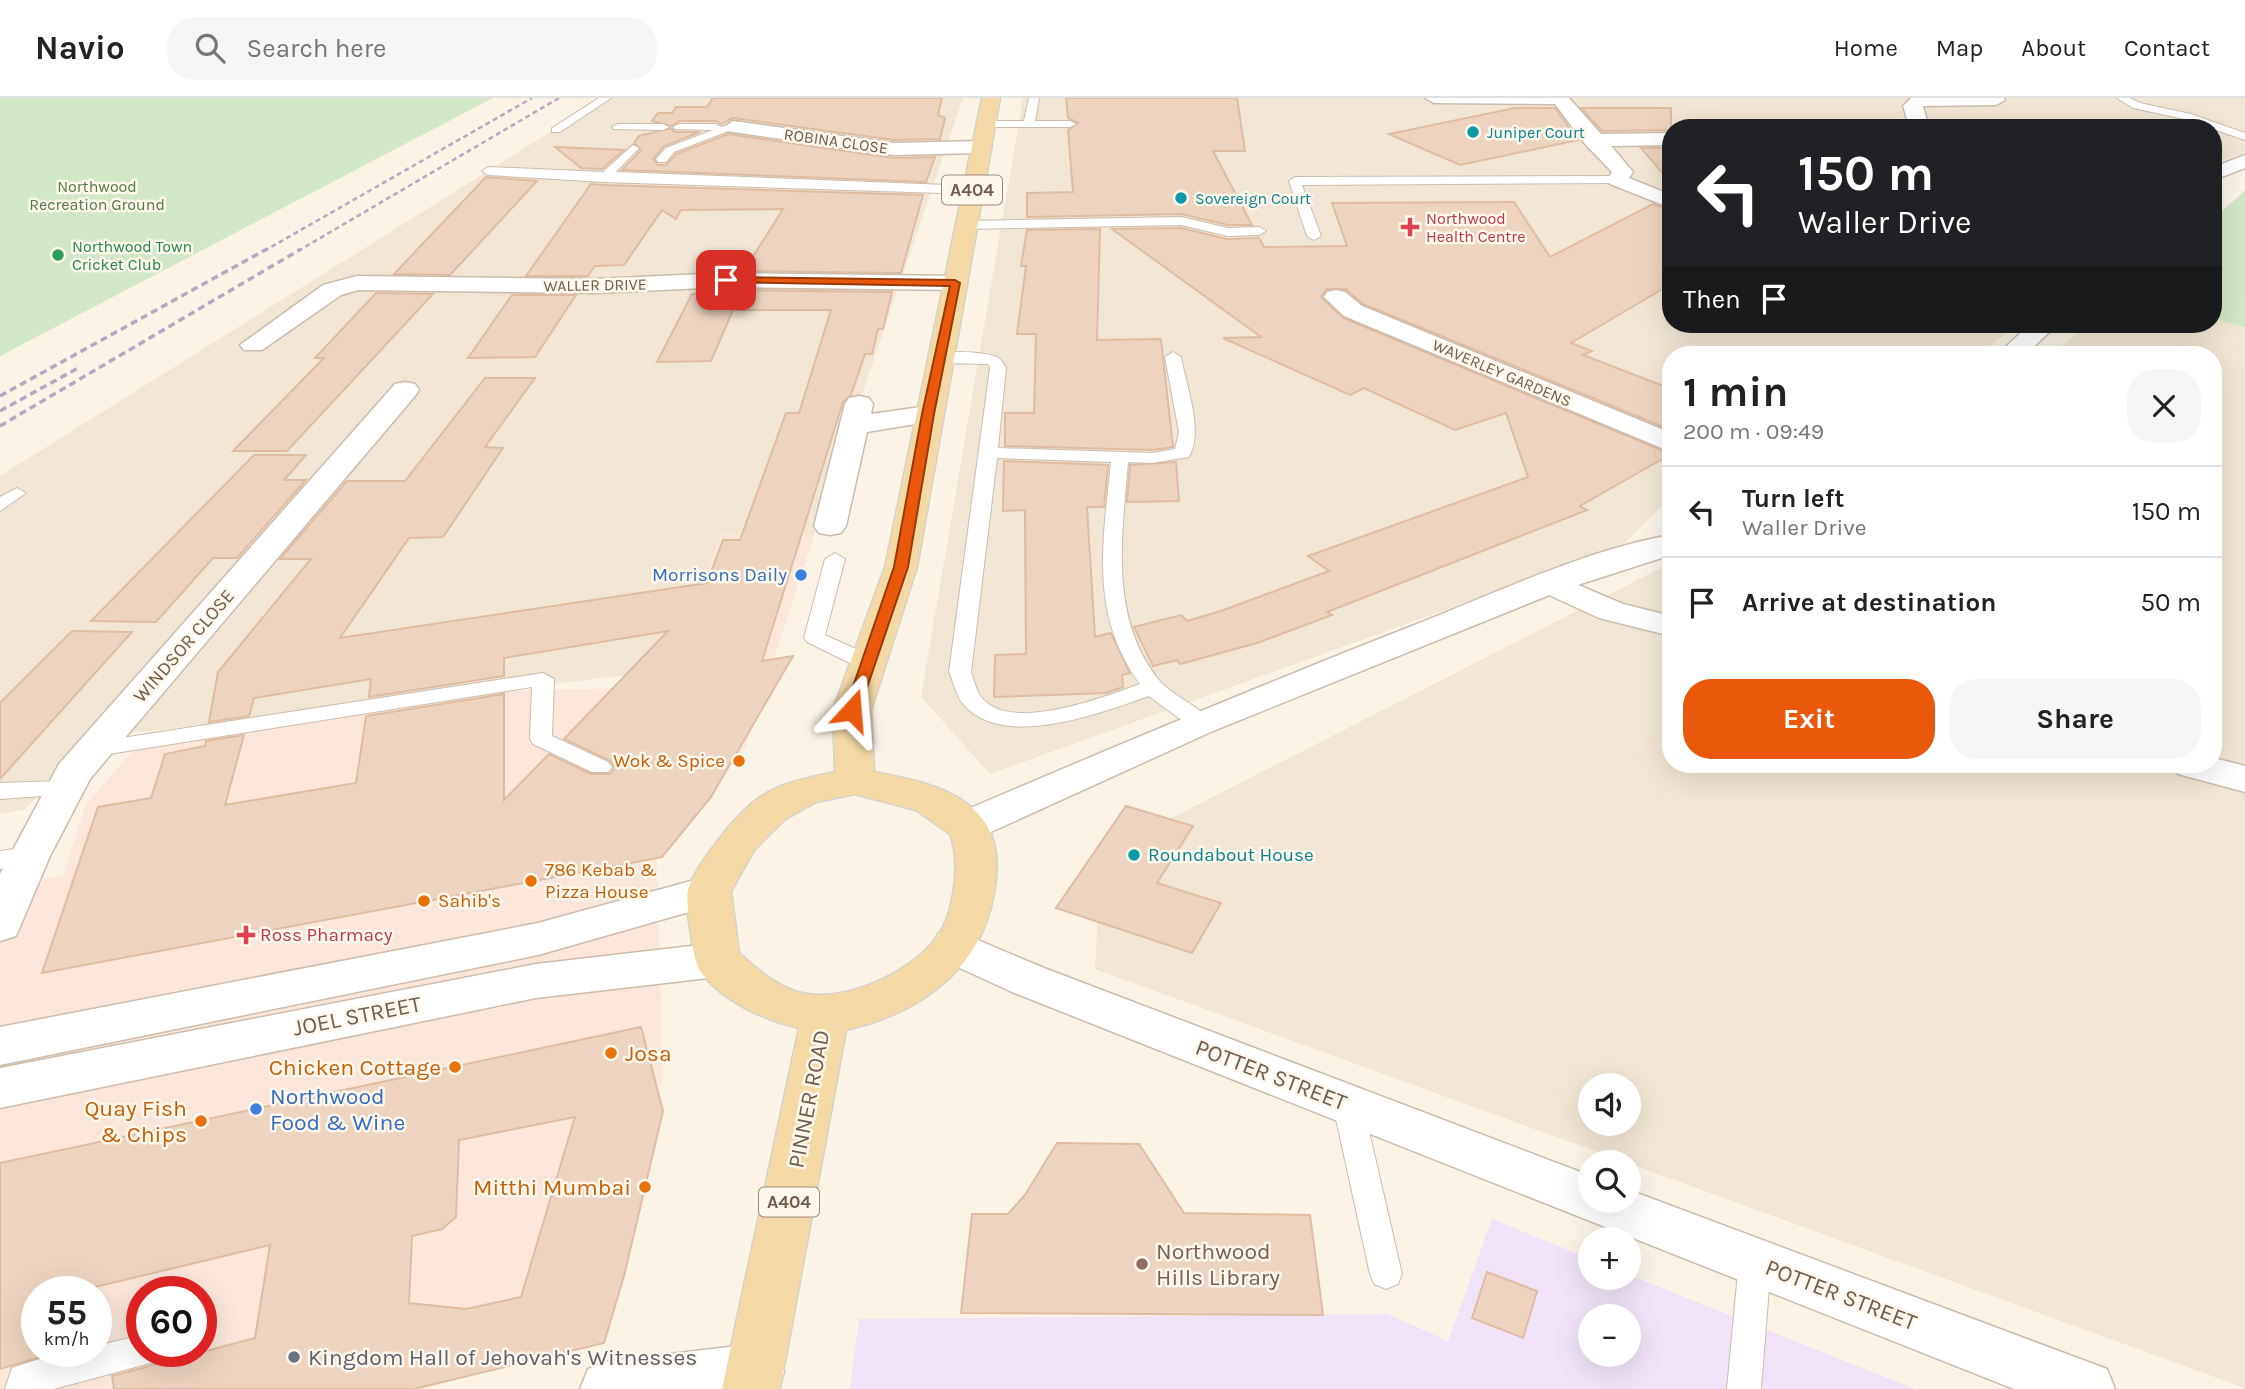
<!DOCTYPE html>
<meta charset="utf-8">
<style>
:root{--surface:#fff;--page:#f6f6f6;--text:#222;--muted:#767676;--line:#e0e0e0;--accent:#ea580c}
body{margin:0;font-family:Karla,sans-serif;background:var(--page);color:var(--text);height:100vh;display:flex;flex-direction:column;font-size:26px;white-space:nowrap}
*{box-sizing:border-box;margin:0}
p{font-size:23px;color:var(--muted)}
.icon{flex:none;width:38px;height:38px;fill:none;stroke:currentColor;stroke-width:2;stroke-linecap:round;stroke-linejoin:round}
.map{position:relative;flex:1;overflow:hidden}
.details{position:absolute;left:1662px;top:248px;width:560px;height:427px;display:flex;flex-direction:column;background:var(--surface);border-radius:28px;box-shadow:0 7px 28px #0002}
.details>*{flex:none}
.guide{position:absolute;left:1662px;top:21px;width:560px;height:214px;border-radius:28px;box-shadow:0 7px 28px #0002;background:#202124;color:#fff;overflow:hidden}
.tools{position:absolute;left:1578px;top:975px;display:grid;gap:14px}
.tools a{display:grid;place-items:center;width:63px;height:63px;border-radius:50%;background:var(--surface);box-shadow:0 7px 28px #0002;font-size:35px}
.speed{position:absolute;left:21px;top:1178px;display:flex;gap:14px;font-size:35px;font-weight:700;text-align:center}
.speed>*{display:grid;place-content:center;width:91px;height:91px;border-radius:50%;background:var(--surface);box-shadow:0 7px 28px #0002;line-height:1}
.speed small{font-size:18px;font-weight:400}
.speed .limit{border:10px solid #d22;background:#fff;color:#111}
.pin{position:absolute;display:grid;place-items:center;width:60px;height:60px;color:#fff;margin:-30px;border-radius:14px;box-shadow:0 4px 10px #0006}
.me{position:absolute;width:77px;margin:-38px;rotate:19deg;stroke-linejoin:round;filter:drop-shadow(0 0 5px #0008)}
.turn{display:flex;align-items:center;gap:24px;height:147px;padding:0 21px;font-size:32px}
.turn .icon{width:91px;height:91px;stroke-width:2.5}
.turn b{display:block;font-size:49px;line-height:60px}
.then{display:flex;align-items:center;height:66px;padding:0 21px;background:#0003;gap:14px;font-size:26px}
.round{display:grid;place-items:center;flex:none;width:74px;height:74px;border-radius:28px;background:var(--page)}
.head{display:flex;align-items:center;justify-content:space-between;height:119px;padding:0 21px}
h1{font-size:42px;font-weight:700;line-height:52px}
.primary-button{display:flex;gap:14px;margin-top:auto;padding:14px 21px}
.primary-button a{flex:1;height:80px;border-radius:28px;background:var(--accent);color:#fff;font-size:28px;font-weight:700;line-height:80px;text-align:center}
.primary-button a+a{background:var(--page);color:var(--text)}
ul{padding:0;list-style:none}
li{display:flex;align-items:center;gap:21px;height:91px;padding:0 21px;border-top:2px solid var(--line)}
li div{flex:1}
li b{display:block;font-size:26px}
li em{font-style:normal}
header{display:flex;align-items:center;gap:42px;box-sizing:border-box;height:98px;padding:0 35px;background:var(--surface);border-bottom:2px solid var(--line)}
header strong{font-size:33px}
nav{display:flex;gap:38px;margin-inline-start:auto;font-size:24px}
.search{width:490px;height:63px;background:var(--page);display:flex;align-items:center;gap:18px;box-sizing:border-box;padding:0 24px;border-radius:28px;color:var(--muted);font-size:26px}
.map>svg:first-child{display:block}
.residential{fill:#f1e6d5;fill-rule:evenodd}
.commercial{fill:#fae6db;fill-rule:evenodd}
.education{fill:#f0e3f7;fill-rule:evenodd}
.green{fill:#d1e7c6}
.building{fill:#edd4c0;stroke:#debca2;stroke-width:2;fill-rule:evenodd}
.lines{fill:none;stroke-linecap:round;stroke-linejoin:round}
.service-casing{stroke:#cbbcad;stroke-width:2}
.minor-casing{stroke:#cbbcad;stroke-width:3}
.tertiary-casing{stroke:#cbbcad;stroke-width:3}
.secondary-casing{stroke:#cdbcab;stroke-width:3}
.primary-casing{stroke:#d7d1cd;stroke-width:3}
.service{fill:#fff;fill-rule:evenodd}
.minor{fill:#fff;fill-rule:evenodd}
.tertiary{fill:#fff;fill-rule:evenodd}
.secondary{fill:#fff;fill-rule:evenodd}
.primary{fill:#f3daa4;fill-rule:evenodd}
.rail-far1{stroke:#b7a5c3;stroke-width:2.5;stroke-dasharray:5 3.5;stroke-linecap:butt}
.rail{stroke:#b7a5c3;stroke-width:3.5;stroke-dasharray:7 4.5;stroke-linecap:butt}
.route{fill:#ea580c;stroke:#983908;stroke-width:2}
.culture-dot{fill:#0f9aa8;stroke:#fdf7ec;stroke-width:2.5}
.health-dot{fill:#e0444e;stroke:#fdf7ec;stroke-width:2.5}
.leisure-dot{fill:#2e9e5b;stroke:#fdf7ec;stroke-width:2.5}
.shop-dot{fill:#3f7fe0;stroke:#fdf7ec;stroke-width:2.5}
.food-dot{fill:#e8710a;stroke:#fdf7ec;stroke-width:2.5}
.education-dot{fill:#8d6e63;stroke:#fdf7ec;stroke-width:2.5}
.worship-dot{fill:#6b7280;stroke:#fdf7ec;stroke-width:2.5}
.labels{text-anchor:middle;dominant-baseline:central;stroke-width:5;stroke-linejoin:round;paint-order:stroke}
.far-culture-label{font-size:16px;fill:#0d838f;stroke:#fdf7ec;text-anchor:start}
.far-street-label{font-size:16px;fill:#715c4d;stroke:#fdf7ec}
.far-park-label{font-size:16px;fill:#557b49;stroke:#fdf7ec}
.far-health-label{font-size:16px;fill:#be3a42;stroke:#fdf7ec;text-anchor:start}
.far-leisure-label{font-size:16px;fill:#27864d;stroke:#fdf7ec;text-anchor:start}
.shield{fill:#fdf7ec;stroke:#9b8a7d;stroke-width:2}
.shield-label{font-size:18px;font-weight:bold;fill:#715c4d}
.shop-label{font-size:19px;fill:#366cbe;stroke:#fdf7ec;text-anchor:end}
.street-label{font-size:19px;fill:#715c4d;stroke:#fdf7ec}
.food-label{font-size:19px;fill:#c56008;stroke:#fdf7ec;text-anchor:start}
.culture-label{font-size:19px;fill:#0d838f;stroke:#fdf7ec;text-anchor:start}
.health-label{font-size:19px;fill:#be3a42;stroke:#fdf7ec;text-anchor:start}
.near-street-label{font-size:23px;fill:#715c4d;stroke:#fdf7ec}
.near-food-label{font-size:23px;fill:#c56008;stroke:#fdf7ec;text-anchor:end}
.near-shop-label{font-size:23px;fill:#366cbe;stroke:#fdf7ec;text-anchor:start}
.near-education-label{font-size:23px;fill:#785e54;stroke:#fdf7ec;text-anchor:start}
.near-worship-label{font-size:23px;fill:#5b616d;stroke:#fdf7ec;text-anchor:start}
</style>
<header>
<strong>Navio</strong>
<div class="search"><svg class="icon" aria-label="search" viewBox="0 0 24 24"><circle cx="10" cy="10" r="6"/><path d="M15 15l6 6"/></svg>Search here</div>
<nav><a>Home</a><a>Map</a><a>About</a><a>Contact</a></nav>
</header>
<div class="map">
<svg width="2245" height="1291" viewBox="0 0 2245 1291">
<rect width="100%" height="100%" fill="#faf3e6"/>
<g class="residential">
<polygon points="605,0 963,0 772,560 98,639 25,711 0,716 0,378"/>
<polygon points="1023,0 2245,0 2245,55 2214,65 2214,30 1671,30 1671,226 2017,226 1979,257 1671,257 1671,398 1622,448 990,676 921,599"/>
<path d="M2214,221L2245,229V1290L1095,871L1101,756L1667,467L1671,466V667H2214V257H2049L2091,226H2214ZM1591,987H1629V1026H1591Z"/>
</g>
<path class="commercial" d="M721,436L814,437L745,650L656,742L663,980L603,1225L327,1291H0V789L63,778L85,708L134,651L508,593L660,589ZM37,1194H96V1253H37ZM142,1194H201V1253H142Z"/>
<path class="education" d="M1492,1121L1591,1161V1180H1629V1177L1915,1291H850L859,1221L1387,1216L1448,1243ZM1591,1218H1629V1256H1591Z"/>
<g class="green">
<polygon points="0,0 493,0 0,258"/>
<polygon points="2245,93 2245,229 2214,221 2214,120"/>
</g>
<g class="building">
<polygon points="713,0 942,0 938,17 945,20 940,41 894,42 733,20 721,26 716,23 679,23 671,28 652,23 658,15 672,15 676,9 707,9"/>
<polygon points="1066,0 1237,0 1245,53 1213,53 1252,127 1228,127 1181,116 1027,119 1027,95 1073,94 1068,32 1078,25 1068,20"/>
<polygon points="1515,10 1555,10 1578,42 1460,67 1389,36"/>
<polygon points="1581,10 1671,10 1671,32 1602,33"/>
<polygon points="671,30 675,34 700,34 664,48 653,61 658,67 666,67 676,56 728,36 894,60 935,59 926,84 622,72 641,52 634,45 639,38"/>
<polygon points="555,49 624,52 602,71 581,70"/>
<polygon points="1641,50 1671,50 1671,85"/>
<polygon points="486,79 537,83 450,177 394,176"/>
<polygon points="591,86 604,87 923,97 901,175 744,173 783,111 681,112 676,121 662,112 624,167 595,168 588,178 526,178"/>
<polygon points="1514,104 1550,159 1653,106 1671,112 1671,186 1571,245 1592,253 1583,257 1671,291 1671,332 1363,206 1346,191 1326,191 1321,199 1343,220 1671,356 1580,408 1587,412 1327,514 1332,517 1257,545 1180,566 1177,562 1153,568 1134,529 1181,517 1187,523 1221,513 1329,473 1308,458 1528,379 1506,315 1455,332 1364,290 1350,297 1223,240 1261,239 1112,131 1181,130 1227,141 1259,140 1264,149 1347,148 1332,105"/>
<polygon points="1100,131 1097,242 1161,241 1173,349 1152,352 1005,348 1005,315 1034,315 1036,236 1017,236 1026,168 1021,168 1027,132"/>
<polygon points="732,192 892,194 883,231 878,231 872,256 865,256 851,297 843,304 762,563 793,558 711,699 662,759 42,875 98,709 151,700 165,656 205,648 206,643 244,637 225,707 356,685 366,618 504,596 504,702 549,656 591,676 610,676 615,669 609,662 564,641 668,533 504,560 504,578 369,599 371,581 254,600 249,618 209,624 218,574 311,461 280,461 347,383 405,383 485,280 535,280 485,349 503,350 443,439 409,440 340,540 707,485 723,442 740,442 786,315 799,315 831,212 733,212 711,263 657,264 692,196 730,195"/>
<polygon points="376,195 433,196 287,353 233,353 324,260 315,260"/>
<polygon points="512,197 576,197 535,259 468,260"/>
<polygon points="254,357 306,357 284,382 306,382 237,460 213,460 156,524 91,523"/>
<polygon points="1004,363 1108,367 1104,409 1087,409 1095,539 1111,535 1130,575 1122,577 1123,589 1106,595 994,599 995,557 1026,556 1025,412 1003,413"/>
<polygon points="1176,364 1179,403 1127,404 1130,367"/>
<polygon points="72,533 132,534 0,681 0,605"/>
<polygon points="1126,708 1193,728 1157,785 1221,805 1192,855 1056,810"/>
<path d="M641,929L663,1013L624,1178L604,1245L414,1291H114L112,1278L255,1240L270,1147L74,1194H37V1253H50V1256L0,1271V1065ZM575,1019L521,1199L466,1211L409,1205L412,1138L442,1131L456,1119L459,1042Z"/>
<polygon points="1057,1045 1139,1046 1184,1115 1310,1117 1323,1217 961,1215 972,1116 1008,1116 1025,1097"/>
<polygon points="1487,1174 1537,1193 1523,1240 1472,1220"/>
</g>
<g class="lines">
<g class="service-casing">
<g id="service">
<polygon points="599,0 611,0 560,34 552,34 552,30"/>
<polygon points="1029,0 1039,0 1035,23 1070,23 1076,26 1070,29 986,29 980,26 986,23 1024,23"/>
<polygon points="2117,0 2130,0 2140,5 2191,16 2245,35 2245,42 2184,21 2133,10"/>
<polygon points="618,26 663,26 669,29 663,32 614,31 612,29"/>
<polygon points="679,26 716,26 721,29 733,26 739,29 674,54 666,64 658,64 656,61 666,50 713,32 675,31 673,29"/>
<polygon points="633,47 639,50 616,74 973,88 979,92 973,96 604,84 488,77 482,73 488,69 603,74"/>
<polygon points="1617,78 1623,82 1621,85 1302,87 1321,138 1314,142 1307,138 1289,83 1295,79"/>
<polygon points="1181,119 1228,130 1259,129 1266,133 1259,137 1228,138 1181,127 965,131 958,127 965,123"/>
<path d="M1173,254L1181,259C1186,288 1204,332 1189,359L1152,365L1128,364C1122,439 1109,518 1158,581C1172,599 1199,606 1211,625L1208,630H1192L1149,598C1103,614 1005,652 965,608C956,599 954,585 949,574L990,270L988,266L941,265L933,260C943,251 981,254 994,258C1000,259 1002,264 1006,269L998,350L1152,355L1175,351L1179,334L1165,259ZM997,360L1111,364C1103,444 1089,517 1140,586C1104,599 1010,636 981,599C976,592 974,582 971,574Z"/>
<polygon points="17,390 26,395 0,413 0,399"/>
<polygon points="835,455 845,461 825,537 876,560 879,565 876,570 860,570 807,544 804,540 825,461"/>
<polygon points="543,575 554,581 552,638 608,664 612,669 608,674 592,674 533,646 530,641 532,589 96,658 88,656 85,651 88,646 96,644"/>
<polygon points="63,683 71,686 75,691 71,696 0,701 0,685"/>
<polygon points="29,749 38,752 41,758 38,764 0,771 0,753"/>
<polygon points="1348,995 1358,998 1363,1007 1402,1176 1398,1186 1386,1191 1374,1186 1370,1176 1333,1007 1338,998"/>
<polygon points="1755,1149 1766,1154 1771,1164 1761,1291 1727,1291 1739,1164 1744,1154"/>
<path d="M142,1237V1253H159L154,1264L54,1291H5L12,1270C38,1260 68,1253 96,1253V1248Z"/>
</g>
</g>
<g class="minor-casing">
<g id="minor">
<polygon points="1425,0 1569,0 1601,36 1671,35 1671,47 1611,48 1633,74 1629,80 1671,97 1671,110 1610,86 1607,82 1612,74 1585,46 1555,6 1434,5"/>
<polygon points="1911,0 2004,0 2005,2 1996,7 1923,8 1929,30 1910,30 1903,8"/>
<polygon points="733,23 894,45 980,43 990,49 980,55 894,57 726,33 724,29"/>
<polygon points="726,175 955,178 963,180 967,185 963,190 955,192 726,189 595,195 358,192 341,197 262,252 244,252 240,247 323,187 357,178 595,181"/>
<polygon points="1336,192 1345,194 1362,208 1671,335 1671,354 1344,218 1324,199 1327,194"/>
<polygon points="405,284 415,286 419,292 415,298 90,681 50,758 16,838 0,843 0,776 59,666 395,286"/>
<polygon points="859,298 869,300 873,306 871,316 928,308 938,310 942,316 938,322 928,324 867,334 846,428 841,435 830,437 819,435 814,428 845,306 849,300"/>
<polygon points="1550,475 1623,506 1671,518 1671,538 1599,520 1538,492 1533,485 1538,478"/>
<polygon points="2214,660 2245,668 2245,694 2178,676 2172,667 2214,667"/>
<polygon points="755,1246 776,1254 784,1274 777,1291 580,1291 588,1271 609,1263"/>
</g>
</g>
<g class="tertiary-casing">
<g id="tertiary">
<polygon points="2245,57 2245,70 2214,82 2214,69"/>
<polygon points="2030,226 2058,226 2025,257 1997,257"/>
<path d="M1671,437V457L1562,492L1213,633L982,738L967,742L952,738L946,728L952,718C1106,652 1261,587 1417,526C1496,495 1588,451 1671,437Z"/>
<polygon points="954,832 1044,870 1591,1078 1591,1102 1629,1102 1629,1092 2107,1271 2115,1291 2014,1291 1012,894 938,860 932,848 938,836"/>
</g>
</g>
<g class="secondary-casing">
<g id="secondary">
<polygon points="709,778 724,782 731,793 724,804 538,857 0,967 0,929 538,825"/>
<polygon points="717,845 733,850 740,862 733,874 717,879 536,900 0,1010 0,970 536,866"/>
</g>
</g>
<g class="primary-casing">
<path id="primary" d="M982,0H1000L917,469L871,612L874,674C906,680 944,687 970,708C992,726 999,752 996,780C988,866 927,913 846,932L780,1291H722L799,930C764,922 719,902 699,871C693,860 685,804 688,792C694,769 736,717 755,703C778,685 807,680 835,674L833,612L885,469ZM855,696L916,712L950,736C960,762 955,807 942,831C920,871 851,903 807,896C781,892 758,872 739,855L731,793L755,751L784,722L816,704Z"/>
</g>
<use href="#service" class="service"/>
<use href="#minor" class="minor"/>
<use href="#tertiary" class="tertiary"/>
<use href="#secondary" class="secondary"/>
<use href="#primary" class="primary"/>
<g class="rail-far1">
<polyline points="264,153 532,0"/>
<polyline points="298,153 559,0"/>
</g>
<g class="rail">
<polyline points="0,298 267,151"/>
<polyline points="0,313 80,269"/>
<polyline points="0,328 301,151"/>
</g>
</g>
<polygon class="route" points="726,179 955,182 960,185 934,316 908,469 858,616 852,617 845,612 894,469 922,316 950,188 723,184"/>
<g class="culture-dot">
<circle cx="1473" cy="34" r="7"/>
<circle cx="1181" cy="100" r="7"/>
<circle cx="1134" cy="757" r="7"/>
</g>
<g class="health-dot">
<path d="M1406.5 118.5h7v7h7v7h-7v7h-7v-7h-7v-7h7z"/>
<path d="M242.5 826.5h7v7h7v7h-7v7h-7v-7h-7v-7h7z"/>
</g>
<circle class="leisure-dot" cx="58" cy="157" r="7"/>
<g class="shop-dot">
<circle cx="801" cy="477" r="7"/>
<circle cx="256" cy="1011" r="7"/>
</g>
<g class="food-dot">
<circle cx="739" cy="663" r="7"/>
<circle cx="531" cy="783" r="7"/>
<circle cx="424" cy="803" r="7"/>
<circle cx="611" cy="955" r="7"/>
<circle cx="455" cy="969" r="7"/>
<circle cx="201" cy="1023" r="7"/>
<circle cx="645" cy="1089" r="7"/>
</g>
<circle class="education-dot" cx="1142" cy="1166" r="7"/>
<circle class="worship-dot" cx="294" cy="1259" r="7"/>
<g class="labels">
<g class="far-culture-label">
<text x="1487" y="34">Juniper Court</text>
<text x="1195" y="100">Sovereign Court</text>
</g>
<g class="far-street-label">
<text transform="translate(836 43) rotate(8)">ROBINA CLOSE</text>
<text transform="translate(595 187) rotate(-1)">WALLER DRIVE</text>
<text transform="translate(1502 275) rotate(23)">WAVERLEY GARDENS</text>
</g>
<g class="far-park-label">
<text x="97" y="88">Northwood<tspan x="97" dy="18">Recreation Ground</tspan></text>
</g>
<g class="far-health-label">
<text x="1426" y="120">Northwood<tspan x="1426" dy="18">Health Centre</tspan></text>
</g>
<g class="far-leisure-label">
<text x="72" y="148">Northwood Town<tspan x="72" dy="18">Cricket Club</tspan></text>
</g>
<g class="shield">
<rect x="942" y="77.5" width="60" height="29" rx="5"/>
<rect x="759" y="1089.5" width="60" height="29" rx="5"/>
</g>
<g class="shield-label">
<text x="972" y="92">A404</text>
<text x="789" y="1104">A404</text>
</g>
<g class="shop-label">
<text x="787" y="477">Morrisons Daily</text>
</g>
<g class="street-label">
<text transform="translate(184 548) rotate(-49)">WINDSOR CLOSE</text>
</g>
<g class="food-label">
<text x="725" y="663" text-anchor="end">Wok &amp; Spice</text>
<text x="545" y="772">786 Kebab &amp;<tspan x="545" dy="22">Pizza House</tspan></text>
<text x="438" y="803">Sahib's</text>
</g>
<g class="culture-label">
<text x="1148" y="757">Roundabout House</text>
</g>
<g class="health-label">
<text x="260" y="837">Ross Pharmacy</text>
</g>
<g class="near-street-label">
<text transform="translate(357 918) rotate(-11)">JOEL STREET</text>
<text transform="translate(1271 977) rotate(21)">POTTER STREET</text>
<text transform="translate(809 1001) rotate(-79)">PINNER ROAD</text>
<text transform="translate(1841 1197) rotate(21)">POTTER STREET</text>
</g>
<g class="near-food-label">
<text x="625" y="955" text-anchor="start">Josa</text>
<text x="441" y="969">Chicken Cottage</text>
<text x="187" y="1010">Quay Fish<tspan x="187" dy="26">&amp; Chips</tspan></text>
<text x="631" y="1089">Mitthi Mumbai</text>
</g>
<g class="near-shop-label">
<text x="270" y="998">Northwood<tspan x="270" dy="26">Food &amp; Wine</tspan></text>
</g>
<g class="near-education-label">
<text x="1156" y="1153">Northwood<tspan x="1156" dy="26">Hills Library</tspan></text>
</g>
<g class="near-worship-label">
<text x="308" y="1259">Kingdom Hall of Jehovah's Witnesses</text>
</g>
</g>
</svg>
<div class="tools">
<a><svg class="icon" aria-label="sound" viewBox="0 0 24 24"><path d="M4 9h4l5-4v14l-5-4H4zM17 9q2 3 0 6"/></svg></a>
<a><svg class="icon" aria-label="search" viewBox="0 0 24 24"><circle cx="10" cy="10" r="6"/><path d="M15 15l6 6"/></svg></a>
<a>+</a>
<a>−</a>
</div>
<div class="speed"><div>55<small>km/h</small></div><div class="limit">60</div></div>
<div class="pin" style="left:726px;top:182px;background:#d93025"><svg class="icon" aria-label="arrive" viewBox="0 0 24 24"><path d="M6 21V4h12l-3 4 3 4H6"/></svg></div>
<svg class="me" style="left:852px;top:612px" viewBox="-20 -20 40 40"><path d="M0-17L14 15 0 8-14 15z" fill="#ea580c" stroke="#fff" stroke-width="4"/></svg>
<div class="guide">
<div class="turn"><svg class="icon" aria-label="left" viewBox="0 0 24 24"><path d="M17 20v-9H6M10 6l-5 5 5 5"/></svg><div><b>150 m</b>Waller Drive</div></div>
<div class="then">Then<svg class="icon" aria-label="arrive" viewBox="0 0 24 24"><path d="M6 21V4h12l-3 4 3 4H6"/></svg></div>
</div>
<section class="details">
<div class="head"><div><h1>1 min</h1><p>200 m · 09:49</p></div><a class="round"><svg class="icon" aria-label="close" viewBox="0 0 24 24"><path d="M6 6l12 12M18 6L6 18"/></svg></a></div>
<ul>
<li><svg class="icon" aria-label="left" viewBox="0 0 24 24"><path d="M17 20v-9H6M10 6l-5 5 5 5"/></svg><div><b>Turn left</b><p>Waller Drive</p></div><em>150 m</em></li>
<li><svg class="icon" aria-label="arrive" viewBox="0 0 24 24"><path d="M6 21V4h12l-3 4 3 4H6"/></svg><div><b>Arrive at destination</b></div><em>50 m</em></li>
</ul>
<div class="primary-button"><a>Exit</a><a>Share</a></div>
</section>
</div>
